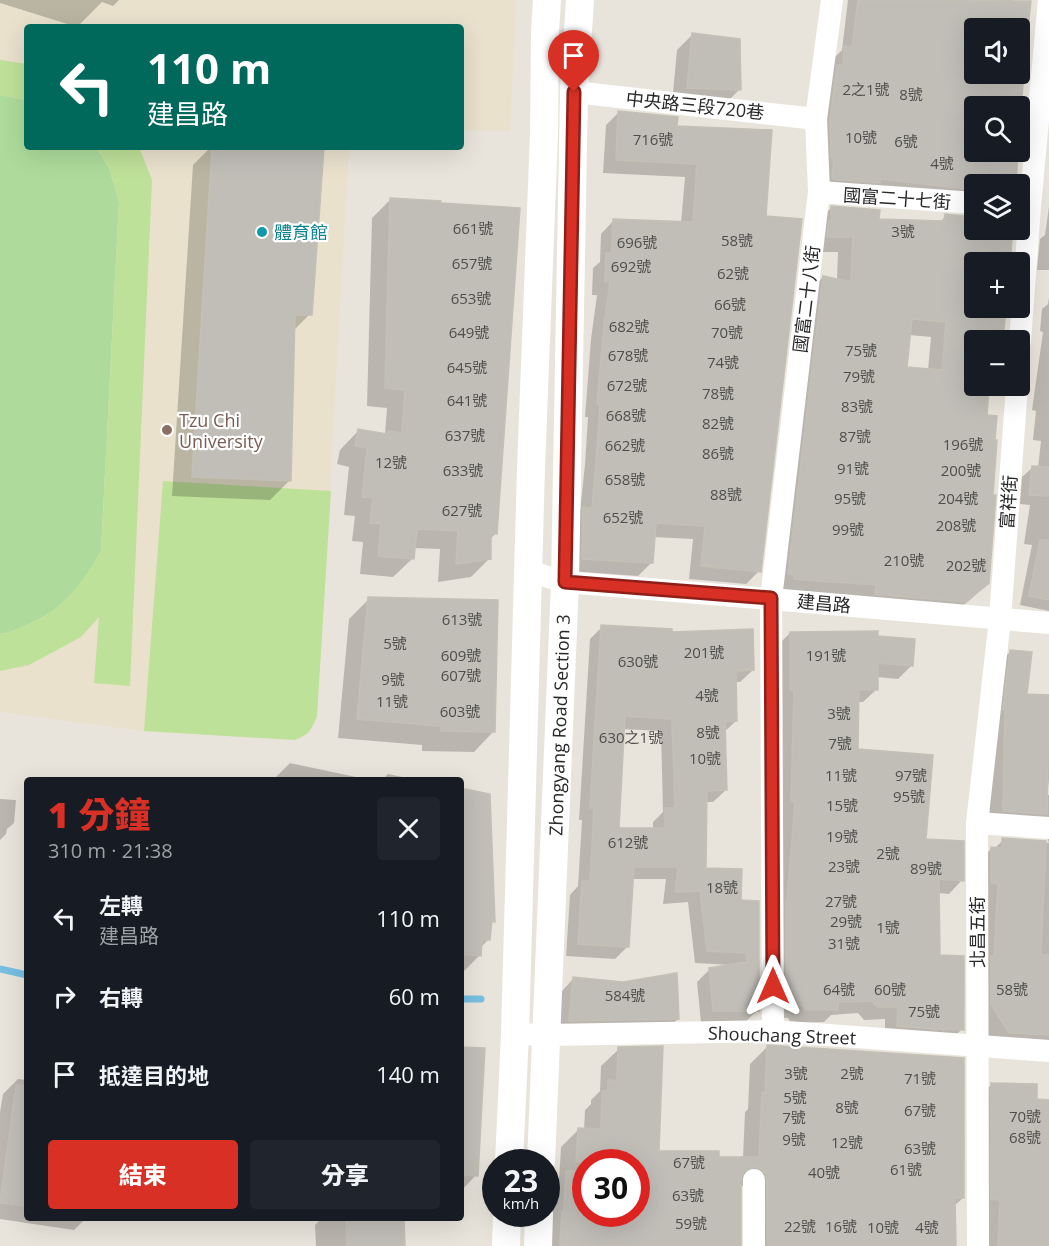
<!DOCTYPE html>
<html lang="zh-TW">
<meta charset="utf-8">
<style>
:root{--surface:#171b24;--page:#20242c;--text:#f1f3f6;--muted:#9ea1a6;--accent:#d93025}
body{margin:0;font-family:"Open Sans","Noto Sans TC",sans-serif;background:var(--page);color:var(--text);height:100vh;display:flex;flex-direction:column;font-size:22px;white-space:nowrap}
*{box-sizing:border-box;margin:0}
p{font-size:20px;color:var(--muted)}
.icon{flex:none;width:33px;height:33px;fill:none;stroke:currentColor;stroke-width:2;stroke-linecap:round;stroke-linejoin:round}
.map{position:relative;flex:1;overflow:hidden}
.sheet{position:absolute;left:24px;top:777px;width:440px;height:444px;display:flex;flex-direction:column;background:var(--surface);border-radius:6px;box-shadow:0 6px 24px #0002}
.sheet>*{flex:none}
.hud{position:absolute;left:24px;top:24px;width:440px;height:126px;border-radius:6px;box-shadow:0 6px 24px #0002;background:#00695c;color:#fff;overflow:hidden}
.fabs{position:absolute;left:964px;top:18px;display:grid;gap:12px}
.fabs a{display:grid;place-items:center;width:66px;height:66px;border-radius:6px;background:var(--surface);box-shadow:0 6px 24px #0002;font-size:30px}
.speed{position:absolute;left:482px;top:1149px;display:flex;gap:12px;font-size:30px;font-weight:700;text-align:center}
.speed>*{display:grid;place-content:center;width:78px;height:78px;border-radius:50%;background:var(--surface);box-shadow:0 6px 24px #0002;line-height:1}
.speed small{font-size:15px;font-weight:400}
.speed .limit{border:9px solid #d22;background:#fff;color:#111}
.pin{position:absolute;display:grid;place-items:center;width:51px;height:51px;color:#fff;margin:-62px -26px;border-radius:50% 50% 50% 0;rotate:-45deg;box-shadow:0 0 6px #0007}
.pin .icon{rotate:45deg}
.me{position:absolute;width:66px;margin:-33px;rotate:0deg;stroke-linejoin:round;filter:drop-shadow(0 0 4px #0008)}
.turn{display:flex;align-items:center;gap:21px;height:126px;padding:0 24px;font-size:27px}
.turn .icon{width:78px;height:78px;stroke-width:2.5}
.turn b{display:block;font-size:42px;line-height:51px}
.round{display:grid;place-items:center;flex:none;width:63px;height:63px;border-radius:6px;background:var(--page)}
.headline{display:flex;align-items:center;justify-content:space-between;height:102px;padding:0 24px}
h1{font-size:36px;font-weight:800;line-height:45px;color:var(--accent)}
.cta{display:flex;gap:12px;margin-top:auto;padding:12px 24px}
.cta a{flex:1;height:69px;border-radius:6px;background:var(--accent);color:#fff;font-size:24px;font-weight:800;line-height:69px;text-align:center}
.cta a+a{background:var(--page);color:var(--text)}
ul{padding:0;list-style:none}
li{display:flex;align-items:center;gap:18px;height:78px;padding:0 24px}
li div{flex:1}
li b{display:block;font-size:22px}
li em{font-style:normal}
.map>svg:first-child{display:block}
.education{fill:#e9e1cc}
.green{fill:#aedb9c}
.pitch{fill:#bee199}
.shadow{fill:#0003;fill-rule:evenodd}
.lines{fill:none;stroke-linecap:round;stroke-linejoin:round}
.stream{stroke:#77bfe2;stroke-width:7}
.building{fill:#c1beb8;stroke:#c4c0b5;stroke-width:1.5;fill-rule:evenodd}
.minor{stroke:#fff;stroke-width:22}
.tertiary{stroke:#fff;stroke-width:28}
.route-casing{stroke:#8d1f18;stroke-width:15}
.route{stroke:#d93025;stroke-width:10}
.culture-dot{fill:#0f9aa8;stroke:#fff;stroke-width:2}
.education-dot{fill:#8d6e63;stroke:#fff;stroke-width:2}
.labels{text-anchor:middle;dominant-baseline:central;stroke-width:4.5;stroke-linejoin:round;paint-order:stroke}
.number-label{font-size:15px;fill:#4e4e4c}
.street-label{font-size:18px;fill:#282828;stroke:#fff}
.culture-label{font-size:18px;fill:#0d838f;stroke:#fff;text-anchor:start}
.education-label{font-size:18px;fill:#785e54;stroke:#fff;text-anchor:start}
</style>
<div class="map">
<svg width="1049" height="1246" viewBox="0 0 1049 1246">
<rect width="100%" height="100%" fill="#e9e4db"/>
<polygon class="education" points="0,0 516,0 510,131 461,130 460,27 27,27 27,147 349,147 317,716 312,728 307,735 295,740 144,731 0,712"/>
<path class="green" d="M0,95L27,100V147H96L109,168L119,202L101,551C81,587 62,611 22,627C15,630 8,633 0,634Z"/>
<g class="pitch">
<polygon points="0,60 27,64 27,100 0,95"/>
<path d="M96,147H139L152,180L130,686L94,683L99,617L81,637L29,665L0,671V634C8,633 15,630 22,627C61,612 81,586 101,551L119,202L109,168Z"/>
<path d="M163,481L331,491L317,716C311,731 309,734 295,740L144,731Z"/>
</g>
<g class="shadow">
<polygon points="0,0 119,0 113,6 102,2 77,27 0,3"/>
<path d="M848,0H1013V1L1029,2L1020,108L975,106V152H1003L1008,184H975V204L821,191L820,169L833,59L842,50ZM975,28H1020V74H975Z"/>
<polygon points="692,35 740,89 724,105 672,103 677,50"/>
<polygon points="619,112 676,128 764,218 759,571 746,584 689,579 693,539 653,537 652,562 638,576 569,571 580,512 585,464 588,417 585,417 591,339 597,295 592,295 593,268 600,262 601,234 614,220 681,223 685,177 603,173 606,125"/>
<polygon points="211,147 252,147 322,150 310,314 293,331 290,480 270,500 172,496 193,165"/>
<polygon points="390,200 496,533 490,539 490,558 471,577 438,582 440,549 413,548 412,559 393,577 360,574 363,542 352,541 355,516 344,515 349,467 337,464 340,450 358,431 385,435 387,408 367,406 372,218"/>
<polygon points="1049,206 1049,270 1037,270 1040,239 1045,235"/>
<path d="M831,208L878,221L939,223L946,216L975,220V230H1011L1008,262H975V308H1004L1001,340H975V386H988L986,417L987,583L971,599L949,617L779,594L808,293L823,277L837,280L838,252H813L816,223ZM909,335L931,337L928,370L905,369Z"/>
<polygon points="1049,297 1049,611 1020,605 1032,545 1024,544 1030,505 1020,504 1022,477 1032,468 1038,468 1041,441 1033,440 1036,411 1032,410 1043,332 1040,331 1042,309 1048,304"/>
<polygon points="369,599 494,731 474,752 422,751 422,745 338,738 349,619"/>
<path d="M602,627L670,634L753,670L740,682H735L736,721L724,732L726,790L713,802H705V869L739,902L758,1010L745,1022L701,1023L697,982L709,970L731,965L695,963L688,902L663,904L666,879H632L628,946L615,959L566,956L570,895L578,886L582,820H579L590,639ZM622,729L661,731L663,812L653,822V829H617Z"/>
<polygon points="790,633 877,637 912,665 898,679 877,677 877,689 863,702 857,702 857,750 924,840 962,880 949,894 938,893 939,957 962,1029 949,1042 885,1039 885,1019 864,1020 858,1013 831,1015 824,1022 791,1023 788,1018 774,1018 777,646"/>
<polygon points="1011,651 1025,695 1049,697 1049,780 1047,795 1049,795 1049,1050 995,1047 977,1019 977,863 991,849 994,849 1003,840 1049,843 1047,837 989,825 992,724 996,666"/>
<polygon points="290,763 370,780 273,780"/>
<polygon points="388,774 417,780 382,780"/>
<polygon points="460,789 494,921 490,924 489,939 480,948 480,955 460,975"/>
<polygon points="0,799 16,800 14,823 7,829 6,834 0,840"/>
<polygon points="573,979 678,1019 665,1031 557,1033 561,992"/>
<path d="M768,1046L963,1198L953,1207L954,1246H750L743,1186L739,1185V1246H545L549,1190L559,1180L561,1147L579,1129L584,1130L585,1110L591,1104V1100L600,1091L601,1066L619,1049L658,1153L718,1158H743L745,1112L748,1109L750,1064ZM585,1162H636V1214H585Z"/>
<polygon points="460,1048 476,1175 463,1189 460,1189"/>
<polygon points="18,1079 27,1080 27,1218 86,1218 74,1230 0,1219 0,1112 3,1094"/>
<polygon points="992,1084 1035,1101 1049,1101 1049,1246 982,1246 974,1102"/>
<polygon points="322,1218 403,1218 404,1246 316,1246 315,1225"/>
</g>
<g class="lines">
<g class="stream">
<polyline points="0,969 27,975"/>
<polyline points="460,999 481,999"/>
</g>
</g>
<g class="building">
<polygon points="858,0 1031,1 1028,28 975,28 975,74 1024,74 1021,106 975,106 975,152 1018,152 1016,184 969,184 968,189 880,179 880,183 832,179 834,158 831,158 830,120 837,65 843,65 844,46 852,47"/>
<polygon points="692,33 740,39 741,90 687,88"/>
<polygon points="618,111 678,117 677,126 772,130 766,216 802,219 761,572 701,566 705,526 656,523 653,563 582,559 583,507 592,508 597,450 600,404 597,404 604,324 610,282 605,282 606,253 612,253 613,219 693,222 697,164 616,160"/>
<polygon points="212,147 324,148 312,315 295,315 291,481 192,477"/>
<polygon points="390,198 441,201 441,203 520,208 497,534 491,533 491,559 456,564 458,531 417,529 414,559 378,556 381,524 370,523 373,498 362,497 367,448 355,446 358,429 387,434 388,431 402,433 405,390 385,388"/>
<path d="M831,206L880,210L879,219L944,221L945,214L963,216V219L975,220V230H1013L1010,262H975V308H1006L1003,340H975V386H989L987,415L997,416L995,440H997L993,495H996L989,583L966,602L875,594L876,585L794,579V575L788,574L823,276L851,282L853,237H827L829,221H831ZM912,319L946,322L942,370L907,367Z"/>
<polygon points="1032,466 1049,467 1049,496 1029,495"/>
<polygon points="1040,540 1049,540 1049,600 1029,596"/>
<polygon points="368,597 498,600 495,732 441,731 441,726 357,719"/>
<path d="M601,625L672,629V632L753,629L754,670L736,671L737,721L725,722L727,790L707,791L706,868L742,869L741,900L759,901V1011H713L709,968L747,962L746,953L707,951L700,891L675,892L678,867H634L629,947L578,944L582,881H590L594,808H590ZM625,716L672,719L675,808H665V828H619Z"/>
<polygon points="878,631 878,636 915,639 913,666 878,663 878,690 859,690 858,749 933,755 926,839 964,841 964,881 939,879 940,955 964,956 964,1030 947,1029 947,1030 897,1026 898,1007 877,1007 872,1001 838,1002 838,1010 805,1010 802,1005 786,1006 786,901 787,901 795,802 791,802 794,690 790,690 790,632"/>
<polygon points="1010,650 1032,652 1027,694 1049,695 1047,814 1003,811 1005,710 1003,710"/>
<polygon points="460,788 490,794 495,922 492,921 490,940 482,940 481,956 460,954"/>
<polygon points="1002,838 1046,841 1041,955 1049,955 1049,1035 1009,1033 991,1005 991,956 994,956 998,884 991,883 991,847 1002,848"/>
<polygon points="677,973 679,1019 569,1021 573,977 623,982"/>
<polygon points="767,1045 964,1058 964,1198 955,1198 956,1246 768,1246 767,1179 766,1174 761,1169 755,1167 747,1169 742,1174 741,1179 741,1246 560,1246 562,1211 564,1211 566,1171 585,1172 585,1214 636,1214 636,1162 576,1162 578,1128 601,1129 602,1091 608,1091 608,1080 617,1081 618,1047 663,1046 659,1151 719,1151 719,1157 759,1157 762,1092 765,1093"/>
<polygon points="460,1047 485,1048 478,1176 460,1175"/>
<polygon points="991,1083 1037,1084 1037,1099 1049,1100 1049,1246 998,1246 1000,1200 991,1199"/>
<polygon points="16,1085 27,1086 27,1206 0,1203"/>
<polygon points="346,1218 404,1218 405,1246 347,1246"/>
</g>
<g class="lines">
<g class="minor">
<polyline points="574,92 816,119"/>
<polyline points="819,192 975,203"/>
<polyline points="1020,341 1030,207 1049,0"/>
<polyline points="528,571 565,582 771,599 1049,623"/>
<polyline points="977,823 1049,828"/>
<polyline points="773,1031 771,599 819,192 816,119 832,0"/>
<polyline points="515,1034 547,1035 773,1031 1049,1051"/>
<polyline points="754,1180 754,1246"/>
<polyline points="978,1246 977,823 1000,619 1017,386"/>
</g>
<g class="tertiary">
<polyline points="509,1162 515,1034 531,468 544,134 545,32 547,0"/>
<polyline points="541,1162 565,582 574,92 580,0"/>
<polyline points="506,1246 507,1214"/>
<polyline points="538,1246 539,1214"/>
</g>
</g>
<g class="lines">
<g class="route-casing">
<polyline id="route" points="574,92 565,582 771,598 773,986"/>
</g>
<use href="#route" class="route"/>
</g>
<circle class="culture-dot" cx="262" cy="232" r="6"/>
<circle class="education-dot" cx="167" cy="430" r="6"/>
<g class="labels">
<g class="number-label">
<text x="866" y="89">2之1號</text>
<text x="911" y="94">8號</text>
<text x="861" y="137">10號</text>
<text x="653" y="139">716號</text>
<text x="906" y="141">6號</text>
<text x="942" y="163">4號</text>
<text x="473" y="228">661號</text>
<text x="903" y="231">3號</text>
<text x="737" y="240">58號</text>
<text x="637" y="242">696號</text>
<text x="472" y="263">657號</text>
<text x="631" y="266">692號</text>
<text x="733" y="273">62號</text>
<text x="471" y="298">653號</text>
<text x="730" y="304">66號</text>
<text x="629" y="326">682號</text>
<text x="469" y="332">649號</text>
<text x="727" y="332">70號</text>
<text x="861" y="350">75號</text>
<text x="628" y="355">678號</text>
<text x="723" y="362">74號</text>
<text x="467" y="367">645號</text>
<text x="859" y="376">79號</text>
<text x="627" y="385">672號</text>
<text x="718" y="393">78號</text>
<text x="467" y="400">641號</text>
<text x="857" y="406">83號</text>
<text x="626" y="415">668號</text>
<text x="718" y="423">82號</text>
<text x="465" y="435">637號</text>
<text x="855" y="436">87號</text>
<text x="963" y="444">196號</text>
<text x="625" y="445">662號</text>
<text x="718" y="453">86號</text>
<text x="391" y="462">12號</text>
<text x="853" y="468">91號</text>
<text x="463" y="470">633號</text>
<text x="961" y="470">200號</text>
<text x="625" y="479">658號</text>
<text x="726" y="494">88號</text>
<text x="850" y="498">95號</text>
<text x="958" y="498">204號</text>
<text x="462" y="510">627號</text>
<text x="623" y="517">652號</text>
<text x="956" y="525">208號</text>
<text x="848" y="529">99號</text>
<text x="904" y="560">210號</text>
<text x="966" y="565">202號</text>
<text x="462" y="619">613號</text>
<text x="395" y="643">5號</text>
<text x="704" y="652">201號</text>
<text x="461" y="655">609號</text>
<text x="826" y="655">191號</text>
<text x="638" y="661">630號</text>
<text x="461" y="675">607號</text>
<text x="393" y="679">9號</text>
<text x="707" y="695">4號</text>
<text x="392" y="701">11號</text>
<text x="460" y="711">603號</text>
<text x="839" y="713">3號</text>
<text x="708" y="732">8號</text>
<text x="631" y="737">630之1號</text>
<text x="840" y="743">7號</text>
<text x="705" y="758">10號</text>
<text x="841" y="775">11號</text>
<text x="911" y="775">97號</text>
<text x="909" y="796">95號</text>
<text x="842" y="805">15號</text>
<text x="842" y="836">19號</text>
<text x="628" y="842">612號</text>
<text x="888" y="853">2號</text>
<text x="844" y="866">23號</text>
<text x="926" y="868">89號</text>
<text x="722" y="887">18號</text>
<text x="841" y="901">27號</text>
<text x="846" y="921">29號</text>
<text x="888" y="927">1號</text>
<text x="844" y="943">31號</text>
<text x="839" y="989">64號</text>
<text x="890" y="989">60號</text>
<text x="1012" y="989">58號</text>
<text x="625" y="995">584號</text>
<text x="924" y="1011">75號</text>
<text x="796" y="1073">3號</text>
<text x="852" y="1073">2號</text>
<text x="920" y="1078">71號</text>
<text x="795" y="1097">5號</text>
<text x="847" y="1107">8號</text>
<text x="920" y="1110">67號</text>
<text x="1025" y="1116">70號</text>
<text x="794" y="1117">7號</text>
<text x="1025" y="1137">68號</text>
<text x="794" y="1139">9號</text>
<text x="847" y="1142">12號</text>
<text x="920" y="1148">63號</text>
<text x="689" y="1162">67號</text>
<text x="906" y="1169">61號</text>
<text x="824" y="1172">40號</text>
<text x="688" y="1195">63號</text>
<text x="691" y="1223">59號</text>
<text x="800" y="1226">22號</text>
<text x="841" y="1226">16號</text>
<text x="883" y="1227">10號</text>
<text x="927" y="1227">4號</text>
</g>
<g class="street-label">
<text transform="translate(695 105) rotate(6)">中央路三段720巷</text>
<text transform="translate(897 198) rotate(4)">國富二十七街</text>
<text transform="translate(806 299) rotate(-83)">國富二十八街</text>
<text transform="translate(1008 502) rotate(-86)">富祥街</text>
<text transform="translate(824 603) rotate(5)">建昌路</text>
<text transform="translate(559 725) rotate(-88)">Zhongyang Road Section 3</text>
<text transform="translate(977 932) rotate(-90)">北昌五街</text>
<text transform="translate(782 1035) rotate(2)">Shouchang Street</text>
</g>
<g class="culture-label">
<text x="274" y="232">體育館</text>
</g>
<g class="education-label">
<text x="179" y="420">Tzu Chi<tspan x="179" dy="21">University</tspan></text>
</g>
</g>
</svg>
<div class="fabs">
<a><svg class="icon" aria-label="sound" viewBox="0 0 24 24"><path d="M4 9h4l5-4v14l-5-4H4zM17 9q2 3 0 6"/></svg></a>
<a><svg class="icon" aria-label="search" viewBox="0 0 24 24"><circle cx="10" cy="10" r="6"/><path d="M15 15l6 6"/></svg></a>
<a><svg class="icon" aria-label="layers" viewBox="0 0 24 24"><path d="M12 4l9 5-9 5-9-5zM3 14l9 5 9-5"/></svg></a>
<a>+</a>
<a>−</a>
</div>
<div class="speed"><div>23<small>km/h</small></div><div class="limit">30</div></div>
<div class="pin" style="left:574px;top:92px;background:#d93025"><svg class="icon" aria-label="arrive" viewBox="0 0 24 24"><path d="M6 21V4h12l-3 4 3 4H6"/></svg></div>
<svg class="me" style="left:773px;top:986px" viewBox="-20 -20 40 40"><path d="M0-17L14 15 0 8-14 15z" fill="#d93025" stroke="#fff" stroke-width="4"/></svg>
<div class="hud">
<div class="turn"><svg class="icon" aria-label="left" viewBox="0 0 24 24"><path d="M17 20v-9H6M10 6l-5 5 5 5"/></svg><div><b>110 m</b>建昌路</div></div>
</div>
<section class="sheet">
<div class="headline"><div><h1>1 分鐘</h1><p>310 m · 21:38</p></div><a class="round"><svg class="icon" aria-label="close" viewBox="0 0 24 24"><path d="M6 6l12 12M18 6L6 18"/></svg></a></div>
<ul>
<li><svg class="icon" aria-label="left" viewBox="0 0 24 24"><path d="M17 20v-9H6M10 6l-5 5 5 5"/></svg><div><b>左轉</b><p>建昌路</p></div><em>110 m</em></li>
<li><svg class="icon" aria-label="right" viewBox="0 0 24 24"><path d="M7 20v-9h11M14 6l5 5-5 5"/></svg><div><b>右轉</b></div><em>60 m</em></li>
<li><svg class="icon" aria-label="arrive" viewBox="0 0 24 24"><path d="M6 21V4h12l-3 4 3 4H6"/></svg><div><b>抵達目的地</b></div><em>140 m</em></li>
</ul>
<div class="cta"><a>結束</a><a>分享</a></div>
</section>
</div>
